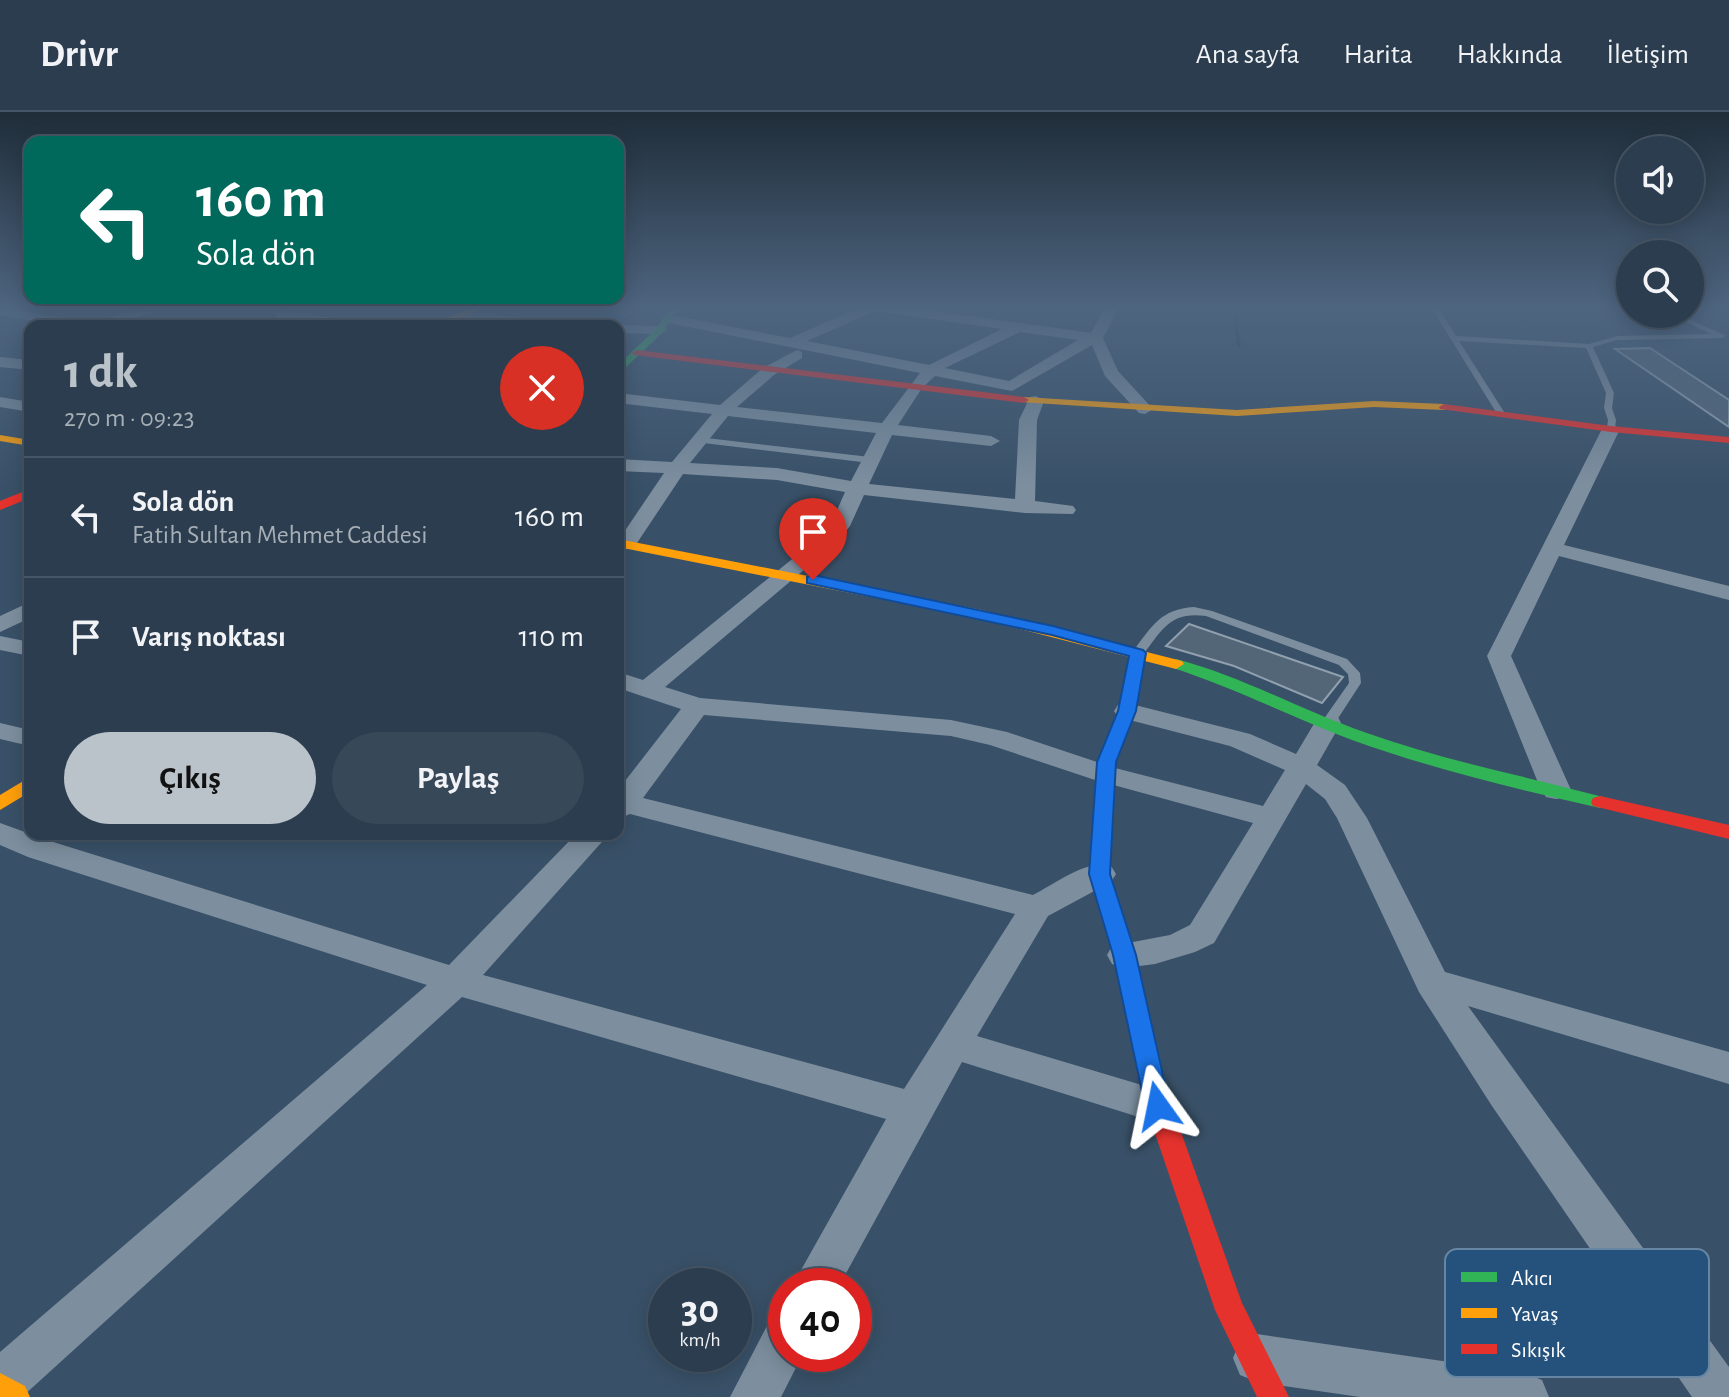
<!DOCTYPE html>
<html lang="tr">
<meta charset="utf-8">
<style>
:root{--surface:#2b3d4e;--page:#374858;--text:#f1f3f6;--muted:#a6aeb6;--line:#475666;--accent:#bac2ca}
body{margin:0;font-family:"Alegreya Sans",sans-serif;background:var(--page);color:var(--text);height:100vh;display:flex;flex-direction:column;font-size:30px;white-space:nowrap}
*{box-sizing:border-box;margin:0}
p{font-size:26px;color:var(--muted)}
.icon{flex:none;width:44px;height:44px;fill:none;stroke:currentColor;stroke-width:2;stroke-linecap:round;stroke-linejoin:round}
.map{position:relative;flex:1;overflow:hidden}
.drawer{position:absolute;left:24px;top:208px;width:600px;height:520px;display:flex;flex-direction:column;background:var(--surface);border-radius:16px;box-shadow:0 4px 20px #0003,0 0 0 2px var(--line)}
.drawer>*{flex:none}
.guide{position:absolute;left:24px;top:24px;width:600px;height:168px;border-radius:16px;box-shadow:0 4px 20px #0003,0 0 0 2px var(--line);background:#00695c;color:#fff;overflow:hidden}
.tools{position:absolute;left:1616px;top:24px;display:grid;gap:16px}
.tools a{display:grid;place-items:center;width:88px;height:88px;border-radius:50%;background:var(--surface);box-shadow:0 4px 20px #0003,0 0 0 2px var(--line);font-size:40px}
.speed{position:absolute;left:648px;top:1156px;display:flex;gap:16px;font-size:40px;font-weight:700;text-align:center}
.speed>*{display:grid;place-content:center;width:104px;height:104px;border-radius:50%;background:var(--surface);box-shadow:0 4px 20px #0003,0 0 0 2px var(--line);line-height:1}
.speed small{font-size:20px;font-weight:400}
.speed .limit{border:12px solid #d22;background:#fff;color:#111}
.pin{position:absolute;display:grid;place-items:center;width:68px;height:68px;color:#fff;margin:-82px -34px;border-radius:50% 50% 50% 0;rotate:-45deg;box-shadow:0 0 8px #0007}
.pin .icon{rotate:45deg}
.me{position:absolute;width:88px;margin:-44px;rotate:348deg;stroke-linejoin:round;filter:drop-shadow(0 0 6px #0008)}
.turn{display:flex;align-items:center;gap:28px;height:168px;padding:0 40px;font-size:36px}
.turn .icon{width:104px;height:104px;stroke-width:2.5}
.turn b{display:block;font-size:56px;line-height:68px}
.round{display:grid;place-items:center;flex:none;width:84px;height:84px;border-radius:42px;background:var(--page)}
.headline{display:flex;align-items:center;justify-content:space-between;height:136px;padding:0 40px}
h1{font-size:48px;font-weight:600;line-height:60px;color:var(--accent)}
.cta{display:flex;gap:16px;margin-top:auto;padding:16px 40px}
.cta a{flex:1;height:92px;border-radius:48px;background:var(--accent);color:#111;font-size:32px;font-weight:600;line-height:92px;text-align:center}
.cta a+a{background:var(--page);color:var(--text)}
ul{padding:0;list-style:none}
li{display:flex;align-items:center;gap:24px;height:120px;padding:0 40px;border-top:2px solid var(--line)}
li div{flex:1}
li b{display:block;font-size:30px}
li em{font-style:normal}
header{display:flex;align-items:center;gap:48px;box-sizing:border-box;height:112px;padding:0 40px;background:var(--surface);border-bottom:2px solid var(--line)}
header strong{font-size:38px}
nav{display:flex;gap:44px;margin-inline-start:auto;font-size:28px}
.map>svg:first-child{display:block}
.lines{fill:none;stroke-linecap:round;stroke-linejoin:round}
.stream{stroke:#1c3e5e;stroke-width:4}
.building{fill:#526678;stroke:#91a0ae;stroke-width:2}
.lane{fill:#7d8f9f;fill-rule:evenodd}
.street{fill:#7d8f9f;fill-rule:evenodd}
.fast{fill:#30b455;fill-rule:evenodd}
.slow{fill:#ff9f0a;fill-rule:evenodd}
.jam{fill:#e5322d;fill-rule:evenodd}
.route{fill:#1a73e8;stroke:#114b97;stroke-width:2}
.key{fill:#25527c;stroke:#6686a3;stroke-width:2}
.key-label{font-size:22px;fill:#fff}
</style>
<header>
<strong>Drivr</strong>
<nav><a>Ana sayfa</a><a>Harita</a><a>Hakkında</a><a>İletişim</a></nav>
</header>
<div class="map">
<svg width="1729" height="1285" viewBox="0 0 1729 1285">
<rect width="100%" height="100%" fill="#395168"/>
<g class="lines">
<polyline class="stream" points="1239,195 1235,207 1239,233"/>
</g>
<g class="building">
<polygon points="1650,236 1729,288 1729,315 1615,237"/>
<polygon points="1189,512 1343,565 1322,591 1234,554 1166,534"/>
</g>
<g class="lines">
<g class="lane">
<polygon points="1431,195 1438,195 1456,224 1589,232 1617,224 1711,222 1669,202 1678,202 1726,224 1722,226 1617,228 1593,235 1614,281 1612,296 1616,308 1615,317 1611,320 1607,317 1608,308 1604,296 1606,281 1586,236 1459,229 1506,303 1499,305"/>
<polygon points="698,325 870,345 875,348 870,351 695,330 695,326"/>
<path d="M1194,495L1212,499L1347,547L1360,561L1361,571L1333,614H1323L1321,611L1349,571L1348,562L1339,553L1206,504C1170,499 1162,518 1142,544H1134L1132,541L1134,538C1152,514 1161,497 1194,495Z"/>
</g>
<g class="street">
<polygon points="0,195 93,211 145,195 167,195 113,214 64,214 0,203"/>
<polygon points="285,195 303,195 295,201 366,210 373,214 334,214 276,206 276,200"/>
<path d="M861,195H905L1091,221L1105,195H1119L1103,226L1118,259L1153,297L1145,302L1139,301L1105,264L1092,233L1012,279L935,264L922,276L898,313L991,324L1000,329L991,334L892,323L869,372L1015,387L1019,308L1030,285L1036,284L1044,289L1037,308L1035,389L1073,394L1076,398L1073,402L1025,401L864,383L850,414L837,430L665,575L700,586L951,608L1007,620L1115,656L1263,694L1285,658L1230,634L1118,605L1114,599L1118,593L1127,591L1250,622L1296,642L1318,605H1338L1341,611L1317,653L1345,673L1367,706L1445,860L1729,940V972L1468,894L1729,1255V1285H1692L1492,994L1419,880L1337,706L1325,687L1306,672L1214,831L1195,840L1155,852L1124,856L1112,852L1107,843L1112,834L1170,823L1190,813L1253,711L1095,668L990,633L951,624L704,603L643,686L1033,783C1055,772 1086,747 1111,754L1116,762L1111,770L1048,804L977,924L1172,982L1178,994L1172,1006L1158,1011L962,950L839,1174H792L886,1007L462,885L22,1285H0V1240L427,873L28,745L0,733V711L50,729L449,853L576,722H609L483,863L904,977L1015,802L630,702L618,707V678L681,597L618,576V560L643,568L823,422L831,412L845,380L777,368L683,362L633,437H619L618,429L664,361L618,359V347L672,350L712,302L618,291V281L720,293L763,256L797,238L802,240V246L774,263L737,295L882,311L920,261L669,211L662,207L669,203L790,226ZM875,199L1002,217L929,253L807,229ZM1020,220L1078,228L1009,269L945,256ZM728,304L876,321L851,369L777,356L690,351Z"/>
<polygon points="459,200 571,210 578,214 524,214 454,207 452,204"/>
<polygon points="618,213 660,214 667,218 660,222 618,221 618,214 613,214"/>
<polygon points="0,245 30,248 30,258 0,255"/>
<polygon points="0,285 30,290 30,300 0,295"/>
<polygon points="1611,312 1620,317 1564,433 1729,474 1729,488 1559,444 1511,544 1571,678 1566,685 1556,687 1546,685 1541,678 1487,544 1602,317"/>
<polygon points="30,490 30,506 0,520 0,504"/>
<polygon points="0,524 30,530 30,544 0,538"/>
<polygon points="0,611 30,618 30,634 0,627"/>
<polygon points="786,1203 786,1242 803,1242 781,1285 730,1285 769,1210"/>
<polygon points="1257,1222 1525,1261 1542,1268 1549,1285 1360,1285 1257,1270 1240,1263 1233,1246 1240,1229"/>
</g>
<g class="fast">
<polygon points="671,195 680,195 663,220 626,255 620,255 620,251 657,216"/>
<polygon points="1138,536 1146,541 1136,599 1116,650 1110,762 1135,843 1171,992 1167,1000 1158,1003 1149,1000 1145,992 1113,843 1090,762 1098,650 1118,599 1130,541"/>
<path d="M1176,547C1241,564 1301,598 1364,620C1444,649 1526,664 1607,686L1609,690L1600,696C1516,677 1433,657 1352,628C1291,605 1233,575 1170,555L1168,552Z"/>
</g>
<g class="slow">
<polygon points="474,195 487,195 441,214 428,214"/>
<polygon points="1024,285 1237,298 1374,289 1444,292 1449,295 1444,298 1374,295 1237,304 1020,290 1020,286"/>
<polygon points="0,323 30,328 30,334 0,329"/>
<polygon points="618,427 982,498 1182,549 1184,552 1176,557 981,507 618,435"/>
<polygon points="30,665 30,680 0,698 0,683"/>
<polygon points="0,1261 25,1274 30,1285 0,1285"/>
</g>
<g class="jam">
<polygon points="637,238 1024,285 1029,288 1024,291 634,243 632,241"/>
<polygon points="1444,292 1611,314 1729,325 1729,331 1611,320 1440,297 1439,295"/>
<polygon points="30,377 30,386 0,398 0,389"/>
<polygon points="1600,684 1729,713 1729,727 1593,694 1591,690 1593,686"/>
<polygon points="1158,981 1167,984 1171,992 1242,1191 1289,1285 1257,1285 1215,1198 1145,992 1149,984"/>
</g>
</g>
<linearGradient id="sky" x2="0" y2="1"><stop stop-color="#1f2d39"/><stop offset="0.52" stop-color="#4e6580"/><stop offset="1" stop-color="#4e6580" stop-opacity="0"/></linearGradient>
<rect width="1729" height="375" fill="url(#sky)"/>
<polygon class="route" points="813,463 1053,514 1143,538 1146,541 1136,599 1116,650 1110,762 1136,843 1170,994 1167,1002 1158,1005 1149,1002 1145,994 1113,843 1089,762 1097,650 1118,599 1129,544 1052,523 807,471 807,465"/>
<rect x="1445" y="1137" width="264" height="128" rx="12" class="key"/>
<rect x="1461" y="1160" width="36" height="10" fill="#30b455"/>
<rect x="1461" y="1196" width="36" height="10" fill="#ff9f0a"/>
<rect x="1461" y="1232" width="36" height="10" fill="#e5322d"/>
<g class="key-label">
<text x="1511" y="1173">Akıcı</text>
<text x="1511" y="1209">Yavaş</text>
<text x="1511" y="1245">Sıkışık</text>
</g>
</svg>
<div class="tools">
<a><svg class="icon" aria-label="sound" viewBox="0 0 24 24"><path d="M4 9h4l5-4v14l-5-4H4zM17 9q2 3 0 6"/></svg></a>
<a><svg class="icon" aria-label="search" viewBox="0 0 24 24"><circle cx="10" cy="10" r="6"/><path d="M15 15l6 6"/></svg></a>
</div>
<div class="speed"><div>30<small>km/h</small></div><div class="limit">40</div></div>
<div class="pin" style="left:813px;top:468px;background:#d93025"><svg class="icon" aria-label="arrive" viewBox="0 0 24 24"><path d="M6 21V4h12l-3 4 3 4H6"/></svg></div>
<svg class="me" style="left:1158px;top:994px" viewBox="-20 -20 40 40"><path d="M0-17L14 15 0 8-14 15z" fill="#1a73e8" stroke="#fff" stroke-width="4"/></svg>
<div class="guide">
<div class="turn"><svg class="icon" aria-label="left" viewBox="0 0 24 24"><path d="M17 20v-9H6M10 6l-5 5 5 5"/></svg><div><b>160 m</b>Sola dön</div></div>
</div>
<section class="drawer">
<div class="headline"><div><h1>1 dk</h1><p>270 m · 09:23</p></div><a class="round" style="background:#d93025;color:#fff"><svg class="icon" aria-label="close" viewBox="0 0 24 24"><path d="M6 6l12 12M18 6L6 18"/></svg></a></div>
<ul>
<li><svg class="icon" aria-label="left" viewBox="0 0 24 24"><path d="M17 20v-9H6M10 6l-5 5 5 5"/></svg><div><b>Sola dön</b><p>Fatih Sultan Mehmet Caddesi</p></div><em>160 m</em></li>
<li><svg class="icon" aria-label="arrive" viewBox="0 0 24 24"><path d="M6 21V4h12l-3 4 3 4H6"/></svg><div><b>Varış noktası</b></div><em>110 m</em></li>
</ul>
<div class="cta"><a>Çıkış</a><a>Paylaş</a></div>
</section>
</div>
